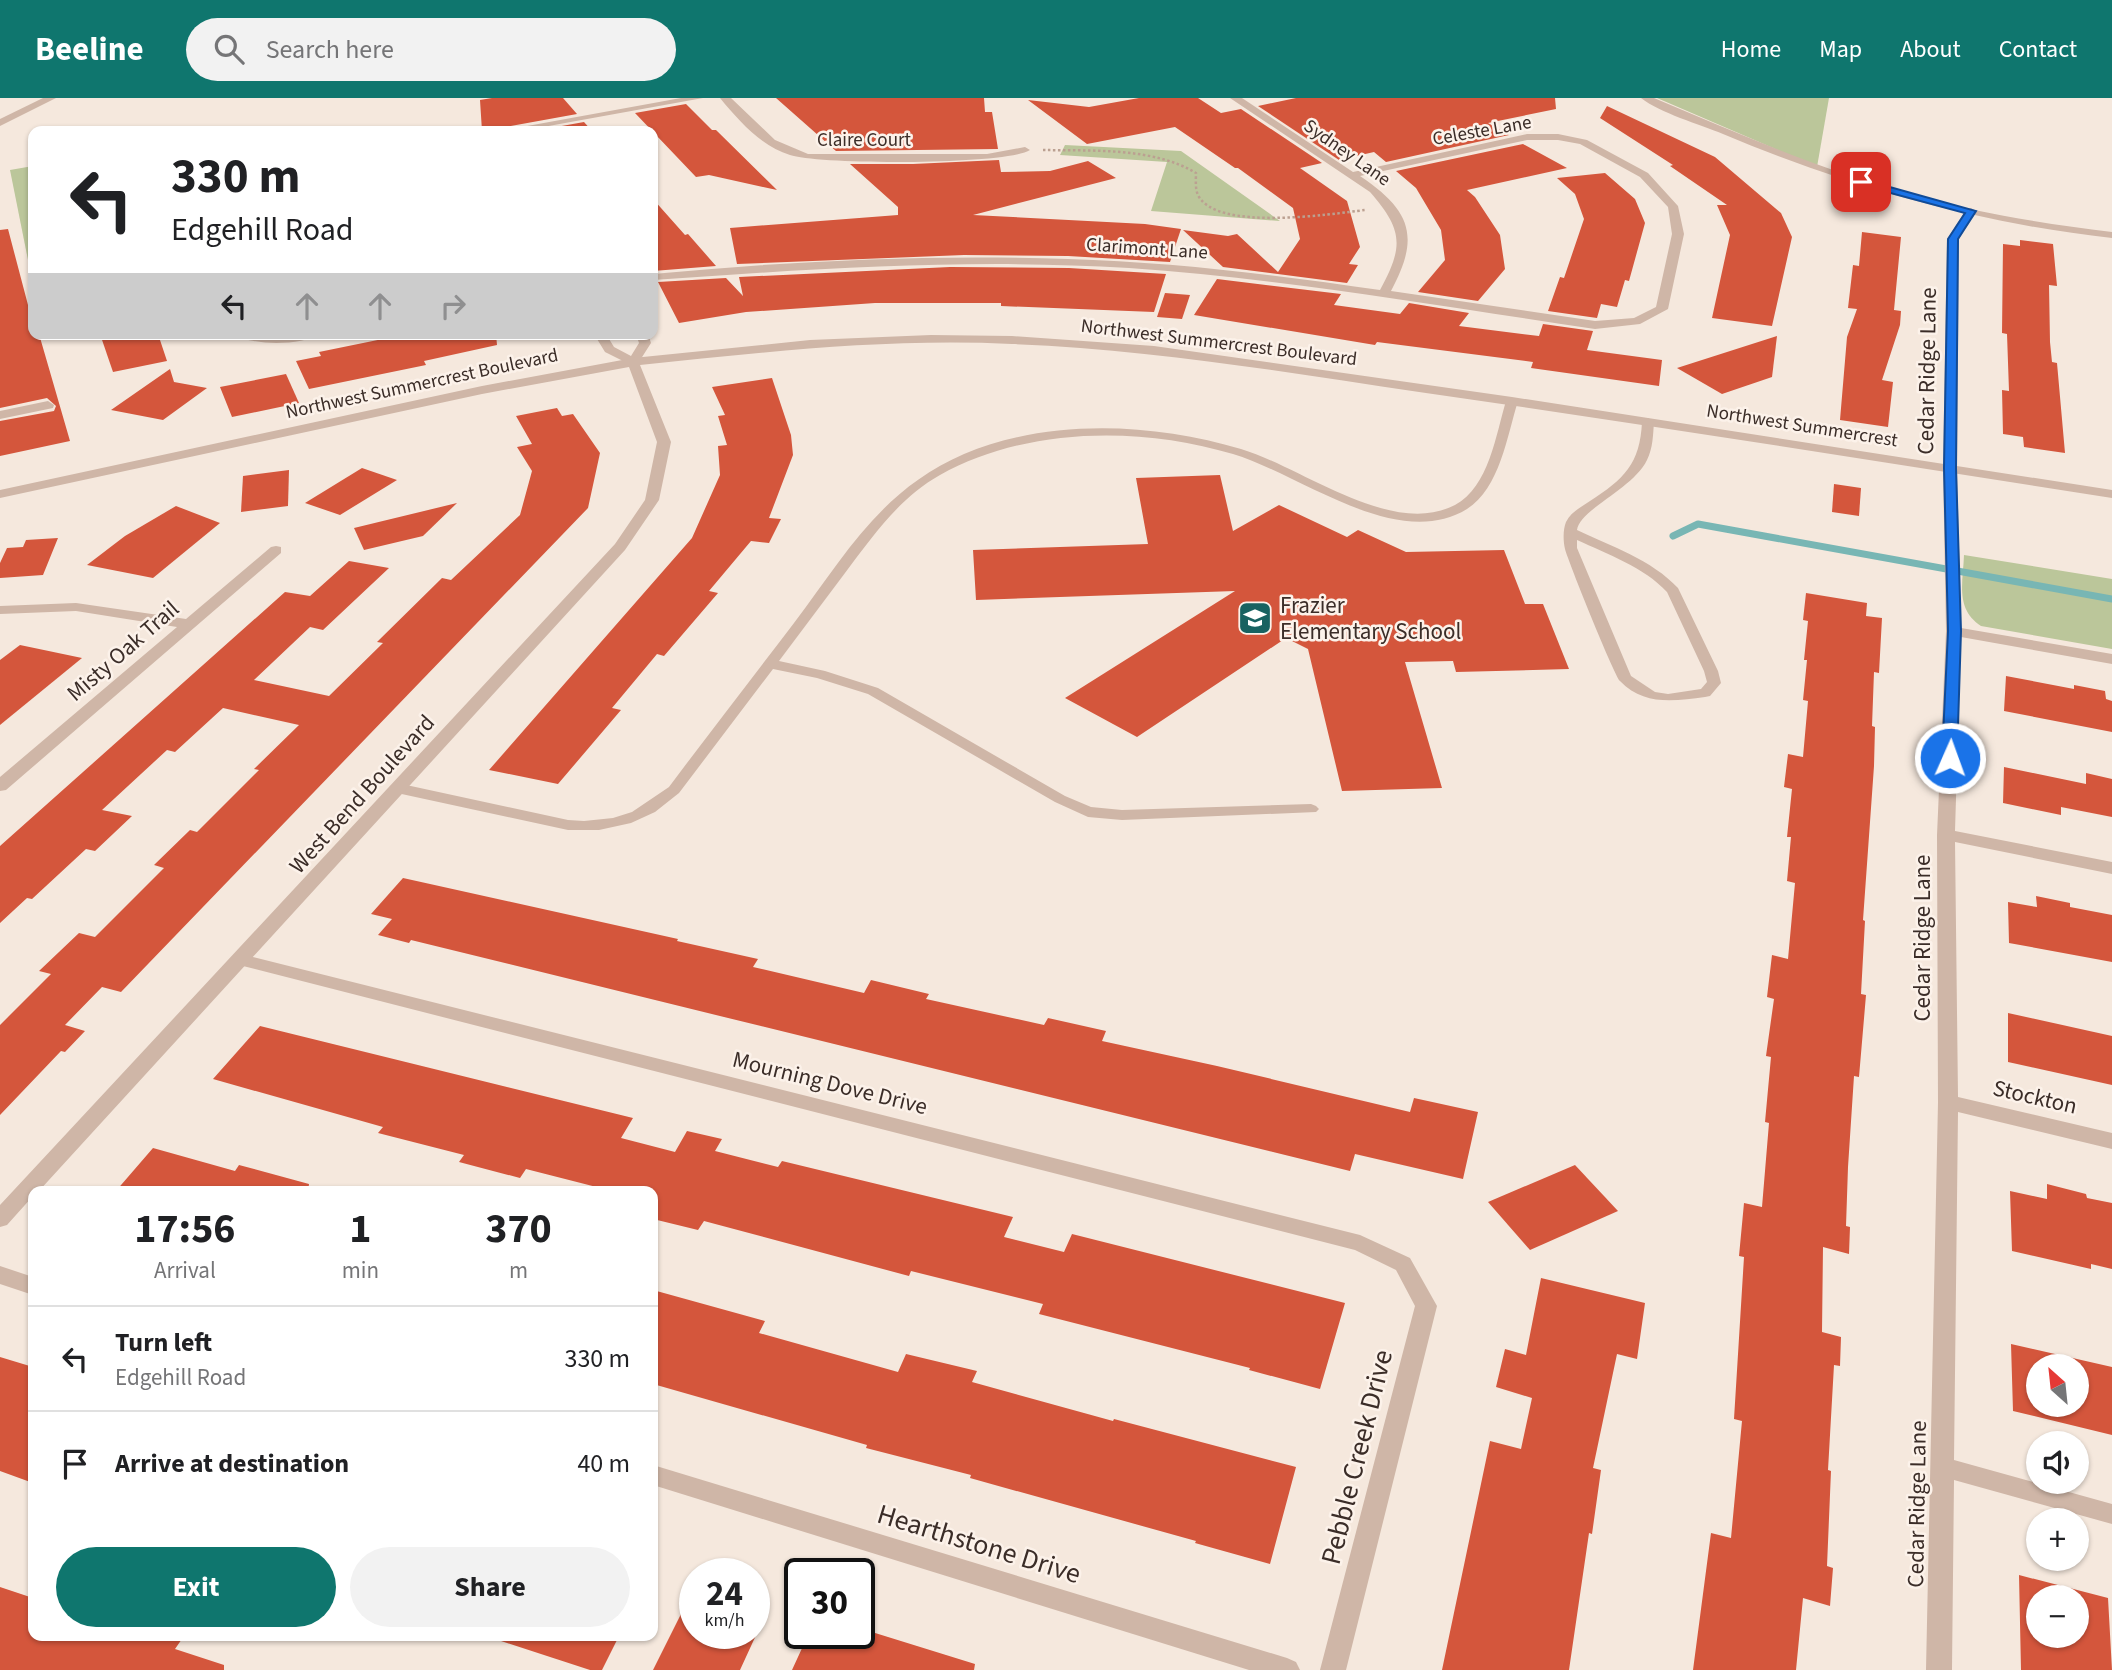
<!DOCTYPE html>
<meta charset="utf-8">
<style>
:root{--surface:#fff;--page:#f2f2f2;--text:#202124;--muted:#757577;--line:#e0e0e0;--accent:#0f766e}
body{margin:0;font-family:"Source Sans 3",sans-serif;background:var(--page);color:var(--text);height:100vh;display:flex;flex-direction:column;font-size:26px;white-space:nowrap}
*{box-sizing:border-box;margin:0}
p{font-size:23px;color:var(--muted)}
.icon{flex:none;width:38px;height:38px;fill:none;stroke:currentColor;stroke-width:2;stroke-linecap:round;stroke-linejoin:round}
.map{position:relative;flex:1;overflow:hidden}
.panel{position:absolute;left:28px;top:1088px;width:630px;height:455px;display:flex;flex-direction:column;background:var(--surface);border-radius:14px;box-shadow:0 2px 5px #0004}
.panel>*{flex:none}
.banner{position:absolute;left:28px;top:28px;width:630px;height:214px;border-radius:14px;box-shadow:0 2px 5px #0004;background:#fff;color:var(--text);overflow:hidden}
.needle{width:46px;rotate:333deg}
.tools{position:absolute;left:2026px;top:1256px;display:grid;gap:14px}
.tools a{display:grid;place-items:center;width:63px;height:63px;border-radius:50%;background:var(--surface);box-shadow:0 2px 5px #0004;font-size:35px}
.speed{position:absolute;left:679px;top:1460px;display:flex;gap:14px;font-size:35px;font-weight:700;text-align:center}
.speed>*{display:grid;place-content:center;width:91px;height:91px;border-radius:50%;background:var(--surface);box-shadow:0 2px 5px #0004;line-height:1}
.speed small{font-size:18px;font-weight:400}
.speed .limit{border:4px solid #111;border-radius:10px;background:#fff;color:#111}
.pin{position:absolute;display:grid;place-items:center;width:60px;height:60px;color:#fff;margin:-30px;border-radius:14px;box-shadow:0 4px 10px #0006}
.me{position:absolute;width:77px;margin:-38px;rotate:2deg;stroke-linejoin:round;filter:drop-shadow(0 0 5px #0008)}
.turn{display:flex;align-items:center;gap:24px;height:147px;padding:0 28px;font-size:32px}
.turn .icon{width:91px;height:91px;stroke-width:2.5}
.turn b{display:block;font-size:49px;line-height:60px}
.lanes{display:flex;align-items:center;height:66px;padding:0 28px;background:#0003;justify-content:center;gap:35px;direction:ltr}
.lanes .off{opacity:.35}
.eta{display:flex;justify-content:space-evenly;align-items:center;height:119px;text-align:center}
.eta b{font-size:42px;font-weight:700;line-height:49px}
.action{display:flex;gap:14px;margin-top:auto;padding:14px 28px}
.action a{flex:1;height:80px;border-radius:42px;background:var(--accent);color:#fff;font-size:28px;font-weight:700;line-height:80px;text-align:center}
.action a+a{background:var(--page);color:var(--text)}
ul{padding:0;list-style:none}
li{display:flex;align-items:center;gap:21px;height:105px;padding:0 28px;border-top:2px solid var(--line)}
li div{flex:1}
li b{display:block;font-size:26px}
li em{font-style:normal}
header{display:flex;align-items:center;gap:42px;box-sizing:border-box;height:98px;padding:0 35px;background:var(--accent);color:#fff}
header strong{font-size:33px}
nav{display:flex;gap:38px;margin-inline-start:auto;font-size:24px}
.search{width:490px;height:63px;background:var(--page);display:flex;align-items:center;gap:18px;box-sizing:border-box;padding:0 24px;border-radius:38px;color:var(--muted);font-size:26px}
.map>svg:first-child{display:block}
.green{fill:#bbc69a}
.lines{fill:none;stroke-linecap:round;stroke-linejoin:round}
.stream{stroke:#78b6b4;stroke-width:7}
.building{fill:#d4563c;fill-rule:evenodd}
.path{stroke:#bba091;stroke-width:2.5;stroke-dasharray:2.5 2.5;stroke-linecap:butt}
.service{fill:#cfb6a7;fill-rule:evenodd}
.minor{fill:#cfb6a7;fill-rule:evenodd}
.tertiary{fill:#cfb6a7;fill-rule:evenodd}
.route{fill:#1a73e8;stroke:#114b97;stroke-width:2}
.labels{text-anchor:middle;dominant-baseline:central;stroke-width:5;stroke-linejoin:round;paint-order:stroke}
.far-street-label{font-size:19px;fill:#3b2d28;stroke:#fcf2ea}
.street-label{font-size:23px;fill:#3b2d28;stroke:#fcf2ea}
.poi-label{font-size:23px;fill:#3b2d28;stroke:#fcf2ea;text-anchor:start}
.near-street-label{font-size:28px;fill:#3b2d28;stroke:#fcf2ea}
</style>
<header>
<strong>Beeline</strong>
<div class="search"><svg class="icon" aria-label="search" viewBox="0 0 24 24"><circle cx="10" cy="10" r="6"/><path d="M15 15l6 6"/></svg>Search here</div>
<nav><a>Home</a><a>Map</a><a>About</a><a>Contact</a></nav>
</header>
<div class="map">
<svg width="2112" height="1572" viewBox="0 0 2112 1572">
<rect width="100%" height="100%" fill="#f5e8dd"/>
<g class="green">
<polygon points="1657,0 1829,0 1817,69"/>
<polygon points="1065,47 1181,53 1280,123 1151,113 1167,64 1060,57"/>
<polygon points="33,68 33,172 30,172 10,72"/>
<path d="M1964,457L2112,481V551L1981,528C1955,511 1963,485 1964,457Z"/>
</g>
<g class="lines">
<polyline class="stream" points="1673,438 1698,426 2112,501"/>
</g>
<g class="building">
<polygon points="492,0 563,0 577,16 500,30 497,33 482,33 480,2"/>
<polygon points="776,0 984,0 985,14 992,14 998,51 836,53"/>
<polygon points="1139,0 1198,0 1221,15 1241,11 1322,65 1300,70 1347,103 1360,149 1349,166 1358,167 1347,185 1223,169 1183,132 1228,138 1237,136 1278,174 1300,141 1293,110 1238,70 1235,70 1175,29 1087,46 1028,2 1089,9"/>
<polygon points="1296,0 1555,0 1556,11 1488,25 1509,37 1386,64 1374,54 1339,62 1258,8"/>
<polygon points="686,6 712,32 716,32 777,92 709,77 696,79 635,15"/>
<polygon points="1607,8 1715,59 1781,115 1792,139 1772,228 1712,220 1730,137 1717,107 1727,107 1670,68 1673,67 1600,20"/>
<polygon points="584,24 592,33 534,33"/>
<polygon points="1523,46 1567,70 1467,92 1475,99 1500,137 1505,171 1478,203 1418,194 1445,162 1441,132 1416,90 1396,73"/>
<polygon points="999,62 1001,74 1050,73 1088,63 1116,80 973,117 1145,126 1181,131 1170,164 1068,158 964,157 737,166 730,130 898,117 898,109 850,66 913,66"/>
<polygon points="1605,75 1635,101 1645,125 1629,183 1625,182 1617,209 1601,206 1597,220 1548,213 1560,179 1564,180 1584,121 1575,96 1557,80"/>
<polygon points="653,101 685,137 688,136 716,168 653,173"/>
<polygon points="8,131 33,226 33,236 39,236 70,343 0,358 0,323 54,313 56,308 47,300 0,310 0,132"/>
<polygon points="1862,134 1901,139 1894,212 1901,213 1900,227 1882,282 1893,284 1888,329 1840,322 1847,239 1857,211 1848,210 1853,167 1859,168"/>
<polygon points="2020,142 2053,146 2057,188 2049,187 2050,244 2052,264 2057,265 2065,355 2024,349 2023,339 2003,336 2002,292 2009,293 2007,236 2002,235 2003,146 2020,148"/>
<polygon points="950,169 1069,170 1166,176 1154,214 1001,208 1001,205 875,205 746,214 679,225 658,184 726,180 743,198 739,179"/>
<polygon points="1217,181 1341,196 1334,207 1400,216 1409,205 1469,215 1459,228 1539,238 1543,226 1593,233 1587,252 1662,262 1659,288 1531,270 1533,264 1377,244 1375,247 1194,217"/>
<polygon points="1165,195 1190,197 1182,221 1157,219"/>
<polygon points="100,236 158,236 167,263 113,274"/>
<polygon points="407,236 496,236 497,247 424,263 426,267 309,291 296,263 321,258 319,254"/>
<polygon points="1777,238 1772,279 1722,296 1677,270"/>
<polygon points="170,271 174,284 207,290 163,322 111,312"/>
<polygon points="286,276 299,305 232,319 220,289"/>
<polygon points="772,280 791,337 793,357 769,420 781,421 769,445 751,443 709,493 718,495 664,558 657,556 612,610 621,612 558,686 489,672 692,440 720,377 718,348 727,347 718,318 725,317 712,289"/>
<polygon points="557,310 562,318 573,316 600,355 588,410 121,894 102,889 65,927 85,933 65,954 61,953 0,1017 0,927 51,876 39,873 79,835 95,839 164,770 154,767 190,732 197,734 259,672 254,671 299,627 223,610 175,654 167,652 102,712 132,718 95,753 86,751 32,801 27,800 0,825 0,748 285,494 310,498 349,463 389,470 323,532 310,529 254,582 329,598 383,545 377,544 442,480 451,482 520,417 532,373 517,349 532,346 516,318"/>
<polygon points="362,370 397,382 340,417 305,405"/>
<polygon points="289,372 288,408 241,414 243,378"/>
<polygon points="1220,377 1233,433 1279,407 1347,439 1358,432 1406,454 1504,452 1525,506 1543,506 1569,571 1456,574 1453,563 1405,564 1442,690 1342,693 1308,551 1286,540 1137,639 1065,600 1235,493 976,502 973,452 1148,446 1136,380"/>
<polygon points="1834,386 1861,390 1859,418 1832,414"/>
<polygon points="457,405 423,438 364,452 354,430"/>
<polygon points="176,408 220,425 153,480 87,467 125,438"/>
<polygon points="58,440 43,477 0,480 0,465 7,450 23,449 26,442"/>
<polygon points="1806,495 1867,505 1866,518 1882,520 1879,575 1874,574 1872,628 1875,629 1874,668 1863,822 1865,823 1861,896 1866,897 1859,979 1854,978 1848,1069 1846,1128 1850,1129 1849,1156 1823,1149 1822,1234 1841,1239 1840,1268 1834,1267 1828,1372 1831,1373 1827,1468 1833,1470 1830,1508 1803,1500 1796,1572 1693,1572 1711,1435 1731,1440 1742,1323 1734,1321 1744,1159 1739,1158 1744,1105 1762,1109 1769,1025 1765,1024 1771,959 1766,958 1774,901 1767,899 1772,857 1788,861 1795,785 1787,783 1791,739 1787,739 1792,691 1784,689 1788,656 1803,659 1808,603 1803,602 1807,562 1804,562 1808,523 1803,522"/>
<polygon points="20,547 82,560 0,627 0,562"/>
<polygon points="2006,578 2074,591 2074,587 2105,593 2106,601 2112,603 2112,634 2004,613"/>
<polygon points="2004,669 2086,686 2086,675 2112,681 2112,719 2061,709 2061,717 2003,705"/>
<polygon points="403,780 678,841 677,843 758,861 753,869 864,895 871,882 929,896 926,901 1044,927 1048,920 1106,933 1102,943 1217,968 1410,1014 1414,1000 1478,1014 1463,1081 1355,1056 1350,1073 411,842 409,845 378,837 392,821 371,816"/>
<polygon points="2036,798 2070,805 2070,809 2112,817 2112,864 2009,845 2008,804 2037,809"/>
<polygon points="2008,915 2112,938 2112,987 2008,964"/>
<polygon points="260,928 633,1020 621,1040 675,1054 687,1033 722,1041 715,1053 778,1069 782,1063 1013,1119 1004,1139 1064,1154 1072,1136 1345,1205 1320,1291 1249,1272 1250,1270 1039,1216 1043,1206 911,1173 909,1178 704,1123 698,1132 653,1121 653,1094 616,1094 526,1071 520,1080 459,1064 464,1057 378,1035 383,1029 213,981"/>
<polygon points="153,1050 235,1073 239,1067 309,1086 308,1094 115,1094"/>
<polygon points="1575,1067 1618,1113 1530,1152 1488,1104"/>
<polygon points="2047,1086 2086,1096 2087,1100 2112,1105 2112,1171 2091,1166 2091,1171 2012,1153 2010,1093 2047,1101"/>
<polygon points="1541,1180 1645,1205 1637,1261 1617,1256 1593,1370 1601,1372 1592,1436 1589,1435 1569,1572 1442,1572 1490,1343 1521,1351 1532,1300 1496,1289 1505,1251 1526,1257"/>
<polygon points="653,1192 765,1223 759,1235 898,1274 906,1256 977,1273 972,1284 1113,1323 1114,1321 1296,1369 1270,1466 1195,1445 1196,1443 970,1380 971,1377 866,1350 867,1347 653,1286"/>
<path d="M2011,1246L2112,1269V1337L2013,1313ZM2039,1269H2077V1307H2039Z"/>
<polygon points="0,1259 33,1269 33,1385 0,1373"/>
<path d="M2019,1477L2108,1500L2112,1572H2021ZM2039,1500H2077V1538H2039Z"/>
<polygon points="695,1488 695,1535 757,1535 740,1572 653,1572"/>
<polygon points="0,1489 33,1500 33,1538 184,1538 175,1551 224,1567 224,1572 0,1572"/>
<polygon points="859,1530 975,1566 974,1572 792,1572 809,1535 859,1535"/>
<polygon points="502,1538 619,1538 602,1572 590,1572 501,1543"/>
</g>
<g class="lines">
<path class="path" d="M1043,52C1092,53 1153,49 1196,75C1196,81 1195,91 1198,97C1216,134 1331,116 1365,112"/>
<g class="service">
<path d="M1512,300L1518,303C1507,338 1500,390 1467,411C1397,454 1300,376 1233,356C1140,328 1026,329 940,377C899,400 873,438 845,475C823,504 801,534 779,563L825,573L878,590L1065,698L1091,709L1122,712L1311,706L1316,708L1319,711L1316,714L1122,722L1088,719L1055,704L868,596L817,580L773,571L679,695L655,714L631,725L599,732H568L397,695L390,690L397,685L568,722L584,723L613,720L632,714L669,689C710,634 752,580 794,525C846,456 881,392 964,356C1049,320 1154,325 1241,351C1302,369 1391,440 1455,407C1489,389 1496,336 1506,303Z"/>
<path d="M1648,320L1654,324C1653,337 1653,350 1647,362C1633,391 1580,411 1577,432C1611,448 1652,462 1678,490L1718,573L1721,585L1710,598L1705,599C1674,603 1644,608 1620,583C1614,577 1568,463 1565,451C1563,443 1563,431 1566,424C1571,414 1581,409 1590,403C1624,381 1640,366 1642,324ZM1577,442C1607,456 1644,469 1667,494L1704,573L1707,584L1701,591L1668,596L1655,594L1631,578L1577,450Z"/>
</g>
<g class="minor">
<polygon points="43,0 56,0 0,28 0,21"/>
<polygon points="681,0 703,0 521,33 500,33"/>
<path d="M720,0H731L775,42L808,56H987L1025,49L1030,52C1008,67 819,67 790,57C761,48 739,23 720,0Z"/>
<path d="M1230,0H1242L1353,74L1527,36H1558L1587,42L1648,75L1678,108L1684,136L1668,211L1640,226L1595,231C1439,208 1286,181 1129,170C969,160 811,171 653,182V176C791,163 929,156 1068,161C1172,164 1277,177 1380,192C1404,148 1403,132 1370,94ZM1527,42H1558L1580,46L1640,79L1668,109L1672,136L1656,209L1634,220L1595,223L1391,193C1420,139 1412,113 1360,78Z"/>
<polygon points="1971,110 1976,113 1959,141 1957,370 1961,530 2112,556 2112,566 1961,539 1955,733 2112,764 2112,776 1955,744 1958,999 2112,1035 2112,1051 1958,1014 1954,1362 2112,1406 2112,1426 1954,1382 1952,1572 1926,1572 1938,1004 1937,737 1946,533 1943,370 1947,141 1967,111"/>
<path d="M234,236H319C302,248 251,248 234,236Z"/>
<polygon points="594,236 606,236 614,249 631,258 639,245 636,236 648,236 651,245 637,267 633,268 605,254"/>
<polygon points="48,303 54,307 53,310 0,321 0,313"/>
<polygon points="276,448 281,449 281,455 6,692 0,693 0,679 177,529 76,513 0,516 0,508 76,505 186,521 271,449"/>
<polygon points="241,856 1360,1137 1410,1160 1437,1208 1346,1572 1320,1572 1415,1208 1396,1172 1355,1152 235,866 232,862 235,858"/>
<polygon points="0,1168 33,1179 33,1197 0,1186"/>
<polygon points="653,1367 1287,1560 1296,1564 1300,1572 1249,1572 653,1387"/>
</g>
<g class="tertiary">
<path d="M1641,0H1654C1739,36 1824,73 1913,97C1978,115 2045,126 2112,134V140C1977,125 1849,89 1723,36C1699,26 1660,15 1641,0Z"/>
<path d="M931,237L1012,238L1154,248L1512,299L2112,392V400C1881,364 1651,327 1419,294C1284,274 1149,251 1012,246C888,240 764,254 640,267L671,344L659,402L625,452L38,1094H33V1098L7,1127L0,1129V1107L615,446L645,402L657,344L629,269L482,296L0,400V392L482,288L633,260L810,242Z"/>
</g>
</g>
<polygon class="route" points="1861,81 1976,113 1958,141 1956,370 1961,533 1957,660 1950,665 1942,660 1948,533 1944,370 1948,141 1965,115 1857,86 1857,82"/>
<defs>
<g id="school-square" transform="scale(1.75)"><rect x="-9" y="-9" width="18" height="18" rx="4" fill="#186261" stroke="#fcf2ea"/><path d="M0-5L7-2L0 1L-7-2ZM-4 1L0 2.5L4 1V4Q0 6-4 4Z" fill="#fff"/></g>
</defs>
<g fill-rule="evenodd">
<use href="#school-square" x="1255" y="520"/>
</g>
<g class="labels">
<g class="far-street-label">
<text transform="translate(1482 33) rotate(-10)">Celeste Lane</text>
<text x="864" y="42">Claire Court</text>
<text transform="translate(1347 55) rotate(35)">Sydney Lane</text>
<text transform="translate(1147 151) rotate(4)">Clarimont Lane</text>
<text transform="translate(1219 245) rotate(7)">Northwest Summercrest Boulevard</text>
<text transform="translate(422 286) rotate(-12)">Northwest Summercrest Boulevard</text>
<text transform="translate(1802 328) rotate(9)">Northwest Summercrest</text>
</g>
<g class="street-label">
<text transform="translate(1927 273) rotate(-89)">Cedar Ridge Lane</text>
<text transform="translate(123 553) rotate(-41)">Misty Oak Trail</text>
<text transform="translate(362 696) rotate(-48)">West Bend Boulevard</text>
<text transform="translate(1922 840) rotate(-90)">Cedar Ridge Lane</text>
<text transform="translate(830 985) rotate(14)">Mourning Dove Drive</text>
<text transform="translate(2035 999) rotate(13)">Stockton</text>
<text transform="translate(1917 1406) rotate(-89)">Cedar Ridge Lane</text>
</g>
<g class="poi-label">
<text x="1280" y="507">Frazier<tspan x="1280" dy="26">Elementary School</tspan></text>
</g>
<g class="near-street-label">
<text transform="translate(1357 1359) rotate(-76)">Pebble Creek Drive</text>
<text transform="translate(979 1446) rotate(17)">Hearthstone Drive</text>
</g>
</g>
</svg>
<div class="tools">
<a><svg class="needle" viewBox="-14 -14 28 28"><path d="M0-13l5 13h-10z" fill="#e53935"/><path d="M0 13l5-13h-10z" fill="#757577"/></svg></a>
<a><svg class="icon" aria-label="sound" viewBox="0 0 24 24"><path d="M4 9h4l5-4v14l-5-4H4zM17 9q2 3 0 6"/></svg></a>
<a>+</a>
<a>−</a>
</div>
<div class="speed"><div>24<small>km/h</small></div><div class="limit">30</div></div>
<div class="pin" style="left:1861px;top:84px;background:#d93025"><svg class="icon" aria-label="arrive" viewBox="0 0 24 24"><path d="M6 21V4h12l-3 4 3 4H6"/></svg></div>
<svg class="me" style="left:1950px;top:660px" viewBox="-20 -20 40 40"><circle r="17" fill="#1a73e8" stroke="#fff" stroke-width="3"/><path d="M0-11L8 9 0 5-8 9z" fill="#fff"/></svg>
<div class="banner">
<div class="turn"><svg class="icon" aria-label="left" viewBox="0 0 24 24"><path d="M17 20v-9H6M10 6l-5 5 5 5"/></svg><div><b>330 m</b>Edgehill Road</div></div>
<div class="lanes"><svg class="icon" aria-label="left" viewBox="0 0 24 24"><path d="M17 20v-9H6M10 6l-5 5 5 5"/></svg><svg class="icon off" aria-label="ahead" viewBox="0 0 24 24"><path d="M12 20V5M6 11l6-6 6 6"/></svg><svg class="icon off" aria-label="ahead" viewBox="0 0 24 24"><path d="M12 20V5M6 11l6-6 6 6"/></svg><svg class="icon off" aria-label="right" viewBox="0 0 24 24"><path d="M7 20v-9h11M14 6l5 5-5 5"/></svg></div>
</div>
<section class="panel">
<div class="eta">
<div><b>17:56</b><p>Arrival</p></div>
<div><b>1</b><p>min</p></div>
<div><b>370</b><p>m</p></div>
</div>
<ul>
<li><svg class="icon" aria-label="left" viewBox="0 0 24 24"><path d="M17 20v-9H6M10 6l-5 5 5 5"/></svg><div><b>Turn left</b><p>Edgehill Road</p></div><em>330 m</em></li>
<li><svg class="icon" aria-label="arrive" viewBox="0 0 24 24"><path d="M6 21V4h12l-3 4 3 4H6"/></svg><div><b>Arrive at destination</b></div><em>40 m</em></li>
</ul>
<div class="action"><a>Exit</a><a>Share</a></div>
</section>
</div>
